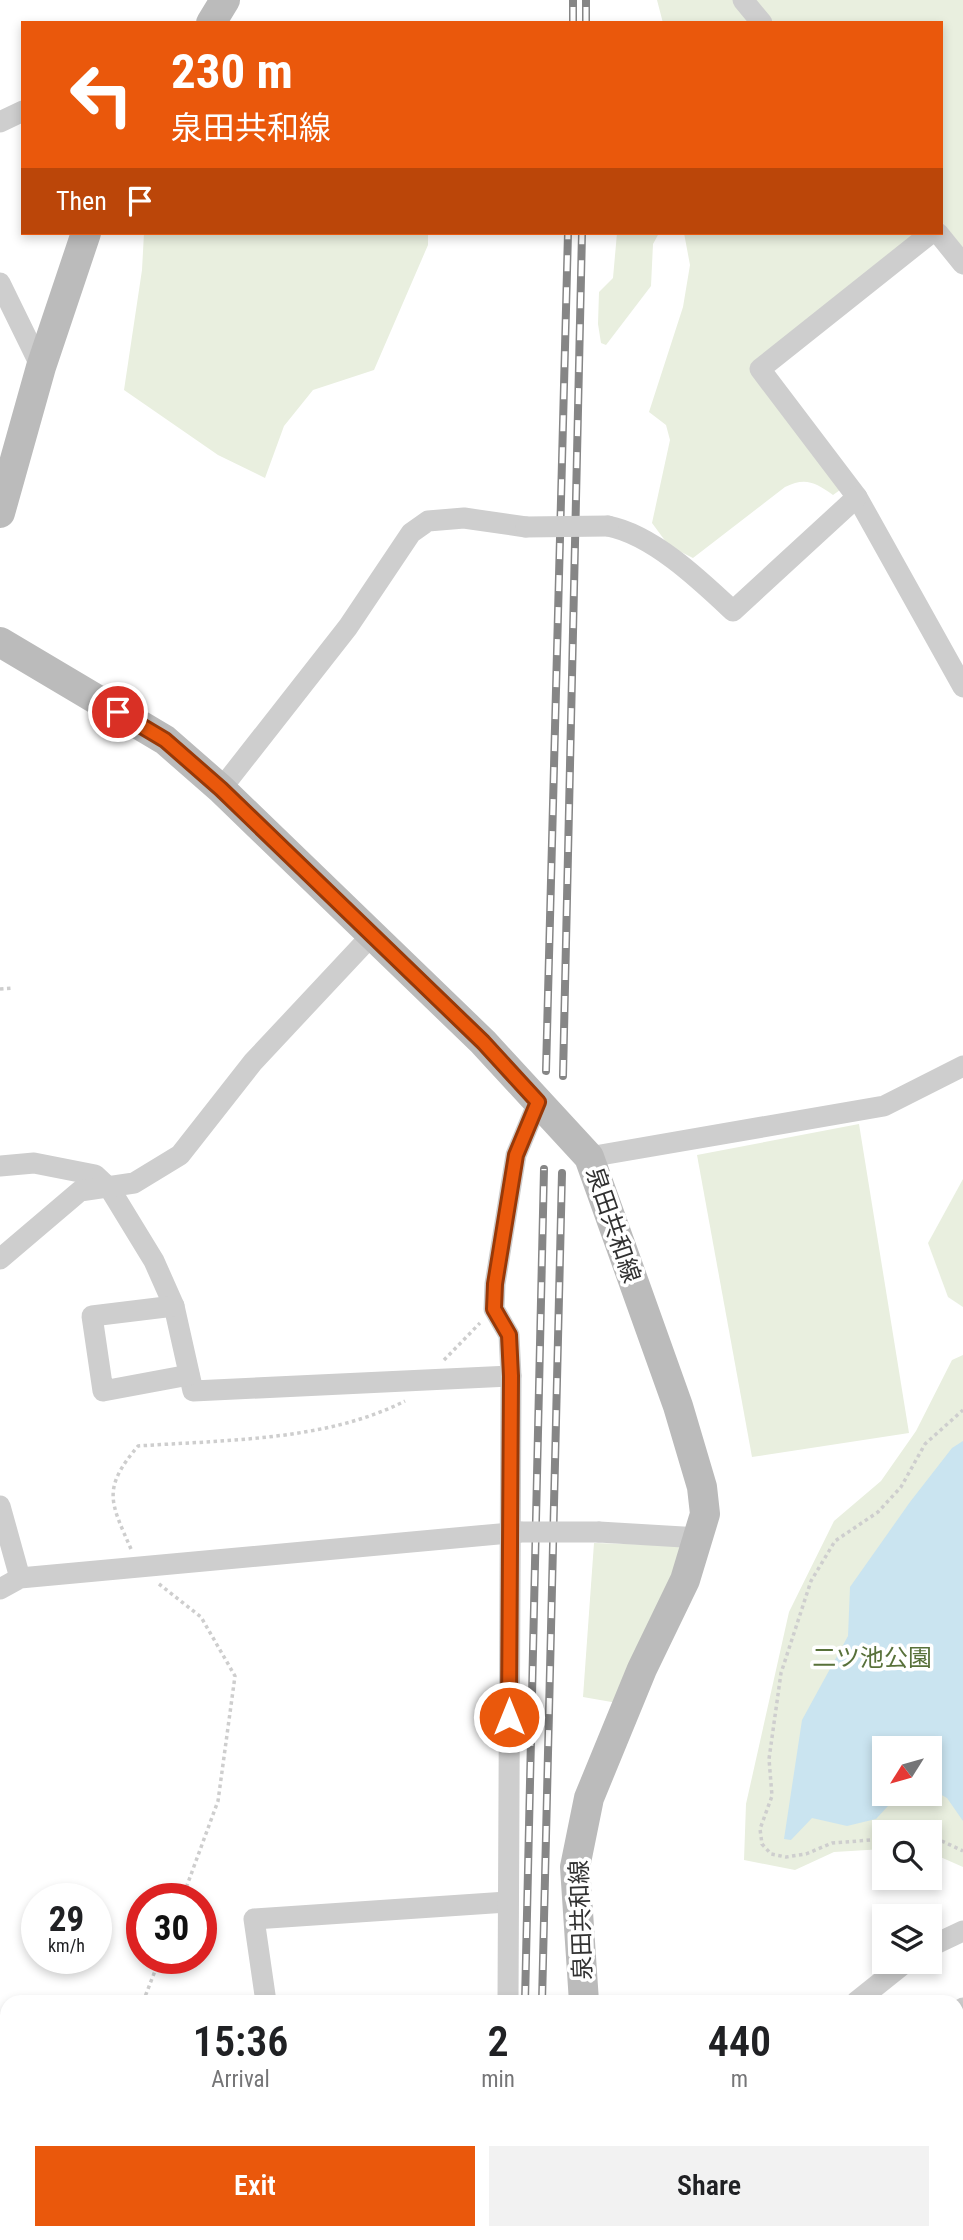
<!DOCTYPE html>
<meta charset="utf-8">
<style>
:root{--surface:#fff;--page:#f2f2f2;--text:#202124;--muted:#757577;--accent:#ea580c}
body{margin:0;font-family:"Roboto Condensed","Noto Sans JP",sans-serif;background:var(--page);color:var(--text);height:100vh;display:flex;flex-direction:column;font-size:26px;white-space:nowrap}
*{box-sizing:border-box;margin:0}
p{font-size:23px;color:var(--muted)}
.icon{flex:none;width:38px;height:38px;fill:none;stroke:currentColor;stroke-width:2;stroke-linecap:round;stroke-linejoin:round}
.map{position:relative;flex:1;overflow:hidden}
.drawer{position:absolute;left:0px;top:1995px;width:964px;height:245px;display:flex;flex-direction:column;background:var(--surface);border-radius:21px 21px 0 0;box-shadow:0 4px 10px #0003}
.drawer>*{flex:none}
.banner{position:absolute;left:21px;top:21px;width:922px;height:214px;border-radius:0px;box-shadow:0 4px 10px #0003;background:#ea580c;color:#fff;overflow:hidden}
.needle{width:46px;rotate:233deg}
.tools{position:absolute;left:872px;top:1736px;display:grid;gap:14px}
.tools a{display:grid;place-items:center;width:70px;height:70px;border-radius:0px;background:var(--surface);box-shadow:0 4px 10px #0003;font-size:35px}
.speed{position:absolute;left:21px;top:1883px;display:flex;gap:14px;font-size:35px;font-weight:700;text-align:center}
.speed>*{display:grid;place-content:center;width:91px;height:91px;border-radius:50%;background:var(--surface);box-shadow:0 4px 10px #0003;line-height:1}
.speed small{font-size:18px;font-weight:400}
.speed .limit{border:10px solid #d22;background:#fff;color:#111}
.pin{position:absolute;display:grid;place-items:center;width:60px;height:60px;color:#fff;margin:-30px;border:4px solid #fff;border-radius:50%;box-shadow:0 2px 7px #0007}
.me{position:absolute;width:77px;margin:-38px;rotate:0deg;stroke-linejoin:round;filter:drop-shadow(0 0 5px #0008)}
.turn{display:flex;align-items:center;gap:24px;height:147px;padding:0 35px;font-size:32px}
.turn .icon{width:91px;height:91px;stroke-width:2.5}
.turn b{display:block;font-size:49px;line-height:60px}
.then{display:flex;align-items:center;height:66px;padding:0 35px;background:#0003;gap:14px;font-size:26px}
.eta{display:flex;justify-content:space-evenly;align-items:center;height:119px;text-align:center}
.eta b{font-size:42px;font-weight:600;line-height:49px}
.action{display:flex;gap:14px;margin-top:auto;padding:14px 35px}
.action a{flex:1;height:80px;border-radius:0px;background:var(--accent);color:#fff;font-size:28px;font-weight:600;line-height:80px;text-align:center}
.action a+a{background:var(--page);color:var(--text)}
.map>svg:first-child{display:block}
.green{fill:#e9efdf;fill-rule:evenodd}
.water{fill:#cae4f0}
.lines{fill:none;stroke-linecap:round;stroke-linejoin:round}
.path{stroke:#cecece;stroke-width:3.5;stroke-dasharray:3.5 3.5;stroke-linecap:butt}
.street{stroke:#cecece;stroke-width:21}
.secondary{stroke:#bbb;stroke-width:30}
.rail-casing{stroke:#868686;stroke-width:8}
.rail{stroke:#fff;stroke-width:5;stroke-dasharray:16;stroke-linecap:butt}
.street-bridge{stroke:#cecece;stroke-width:21}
.route-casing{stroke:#983908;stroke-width:18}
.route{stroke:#ea580c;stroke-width:12}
.labels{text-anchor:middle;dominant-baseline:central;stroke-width:7;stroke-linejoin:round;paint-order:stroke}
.street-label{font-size:24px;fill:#313131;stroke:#fff}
.park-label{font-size:24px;fill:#58713a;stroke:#fff}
</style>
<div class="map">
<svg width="963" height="2240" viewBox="0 0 963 2240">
<rect width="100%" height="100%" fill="#fff"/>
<g class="green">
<polygon points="657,0 963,0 963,248 942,222 942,23 663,23"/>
<polygon points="144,233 428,233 428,245 374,370 313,390 284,426 265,478 218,455 124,390 142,270"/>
<polygon points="617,233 659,233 653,244 651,286 606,345 601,343 598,324 599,292 613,278"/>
<path d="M684,233H920L755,369L840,490L833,495C815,482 805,477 785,487L693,558L669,546L652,523L670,440L666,425L649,412L683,307L690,265Z"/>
<polygon points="859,1124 909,1433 752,1457 697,1155"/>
<polygon points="963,1179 963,1307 948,1297 928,1243"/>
<path d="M963,1355V1867L929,1852V1832H884V1849L834,1852L795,1870L744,1860L746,1804L789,1612L834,1521L881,1481L916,1431L952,1360ZM884,1748H929V1794H884Z"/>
<polygon points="594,1543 693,1546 623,1704 583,1697"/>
</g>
<polygon class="water" points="963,1441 963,1821 947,1798 929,1788 929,1748 884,1748 884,1794 899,1794 876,1819 847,1826 812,1818 791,1840 784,1839 802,1720 848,1636 850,1587 910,1502 952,1448"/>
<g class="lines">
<g class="path">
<polyline points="0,989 13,988"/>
<polyline points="444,1360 480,1323"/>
<path d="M131,1549C110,1501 102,1489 138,1446C224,1440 327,1441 405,1401"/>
<polyline points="159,1584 201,1617 235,1676 218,1801 182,1899"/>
<polyline points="929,1835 963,1851"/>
<polyline points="884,1839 832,1843 806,1854 786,1857 771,1854 762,1844 760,1829 772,1796 769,1759 781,1673 811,1581 835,1541 878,1512 901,1487 925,1444 963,1410"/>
<polyline points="143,2002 160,1958"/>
<polyline points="0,2225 7,2224"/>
</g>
<g class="street">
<polyline points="743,0 762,23"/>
<polyline points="0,122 23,111"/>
<polyline points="931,233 760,369 857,497 963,687"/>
<polyline points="938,233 963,264"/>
<polyline points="0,283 41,367"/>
<path d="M608,526C653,535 700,580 733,611L857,497"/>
<polyline points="221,789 348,627 411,533 428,521 464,518 526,527"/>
<polyline points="589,1157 884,1106 963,1066"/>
<polyline points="0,1166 34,1163 95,1175 110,1189 154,1261 174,1306 193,1391 511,1376"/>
<polyline points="0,1259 80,1191 134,1183 180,1155 253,1062 371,936"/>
<polyline points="174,1306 92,1316 103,1391 189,1375"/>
<polyline points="0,1506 20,1578"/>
<polyline points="599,1532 700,1538"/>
<polyline points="0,1589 20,1578 520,1532"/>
<polyline points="929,1947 963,1931"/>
<polyline points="266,2002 254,1919 507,1902"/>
<polyline points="508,2002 511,1376 509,1335 494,1309 495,1284 516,1155 538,1102"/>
<polyline points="856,2002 906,1962"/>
<polyline points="957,2020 963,2008"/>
<polyline points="0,2076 7,2076"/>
<polyline points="410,2233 411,2240"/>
<polyline points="503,2240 504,2233"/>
<polyline points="748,2240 750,2233"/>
<polyline points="870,2240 871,2233"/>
</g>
<g class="secondary">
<polyline points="211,23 225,0"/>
<polyline points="0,513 41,367 86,233"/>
<polyline points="0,642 165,740 221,789 483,1042 589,1157 678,1406 702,1487 705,1514 685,1580 642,1669 589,1798 575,1867 584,2002"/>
<polyline points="602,2233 603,2240"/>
</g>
<g class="rail-casing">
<g id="rail">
<polyline points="573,23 573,0"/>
<polyline points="586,23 586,0"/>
<polyline points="546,1071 568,233"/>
<polyline points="563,1076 582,233"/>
<polyline points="525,2002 544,1169"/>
<polyline points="542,2002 562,1173"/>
<polyline points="520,2240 520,2233"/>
<polyline points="537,2240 537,2233"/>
</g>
</g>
<use href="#rail" class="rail"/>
<g class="street-bridge">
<polyline points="526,527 608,526"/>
<polyline points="520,1532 599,1532"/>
</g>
</g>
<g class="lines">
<g class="route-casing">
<polyline id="route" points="118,712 165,740 221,789 483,1042 538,1102 516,1155 495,1284 494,1309 509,1335 511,1376 509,1717"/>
</g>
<use href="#route" class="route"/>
</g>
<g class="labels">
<g class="street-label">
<text transform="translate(613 1225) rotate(71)">泉田共和線</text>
<text transform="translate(581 1920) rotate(-92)">泉田共和線</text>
</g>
<g class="park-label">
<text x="872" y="1658">二ツ池公園</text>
</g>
</g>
</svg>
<div class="tools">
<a><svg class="needle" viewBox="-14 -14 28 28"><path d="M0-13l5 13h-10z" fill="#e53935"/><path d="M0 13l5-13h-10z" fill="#757577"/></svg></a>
<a><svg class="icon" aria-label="search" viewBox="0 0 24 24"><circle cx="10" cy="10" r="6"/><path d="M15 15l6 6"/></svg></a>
<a><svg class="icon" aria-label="layers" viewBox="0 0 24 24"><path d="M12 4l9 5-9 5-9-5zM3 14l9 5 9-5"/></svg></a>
</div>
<div class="speed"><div>29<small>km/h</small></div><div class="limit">30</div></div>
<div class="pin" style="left:118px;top:712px;background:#d93025"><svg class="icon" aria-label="arrive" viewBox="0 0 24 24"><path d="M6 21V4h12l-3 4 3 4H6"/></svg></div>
<svg class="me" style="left:509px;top:1717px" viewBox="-20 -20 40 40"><circle r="17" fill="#ea580c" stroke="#fff" stroke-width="3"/><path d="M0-11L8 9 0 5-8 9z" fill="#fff"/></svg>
<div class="banner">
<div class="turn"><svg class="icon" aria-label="left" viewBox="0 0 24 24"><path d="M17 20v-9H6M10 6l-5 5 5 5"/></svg><div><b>230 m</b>泉田共和線</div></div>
<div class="then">Then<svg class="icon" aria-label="arrive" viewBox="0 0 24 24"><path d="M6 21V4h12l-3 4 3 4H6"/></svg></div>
</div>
<section class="drawer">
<div class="eta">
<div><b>15:36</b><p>Arrival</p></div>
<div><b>2</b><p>min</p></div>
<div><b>440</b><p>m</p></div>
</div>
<div class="action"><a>Exit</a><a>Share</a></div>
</section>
</div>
